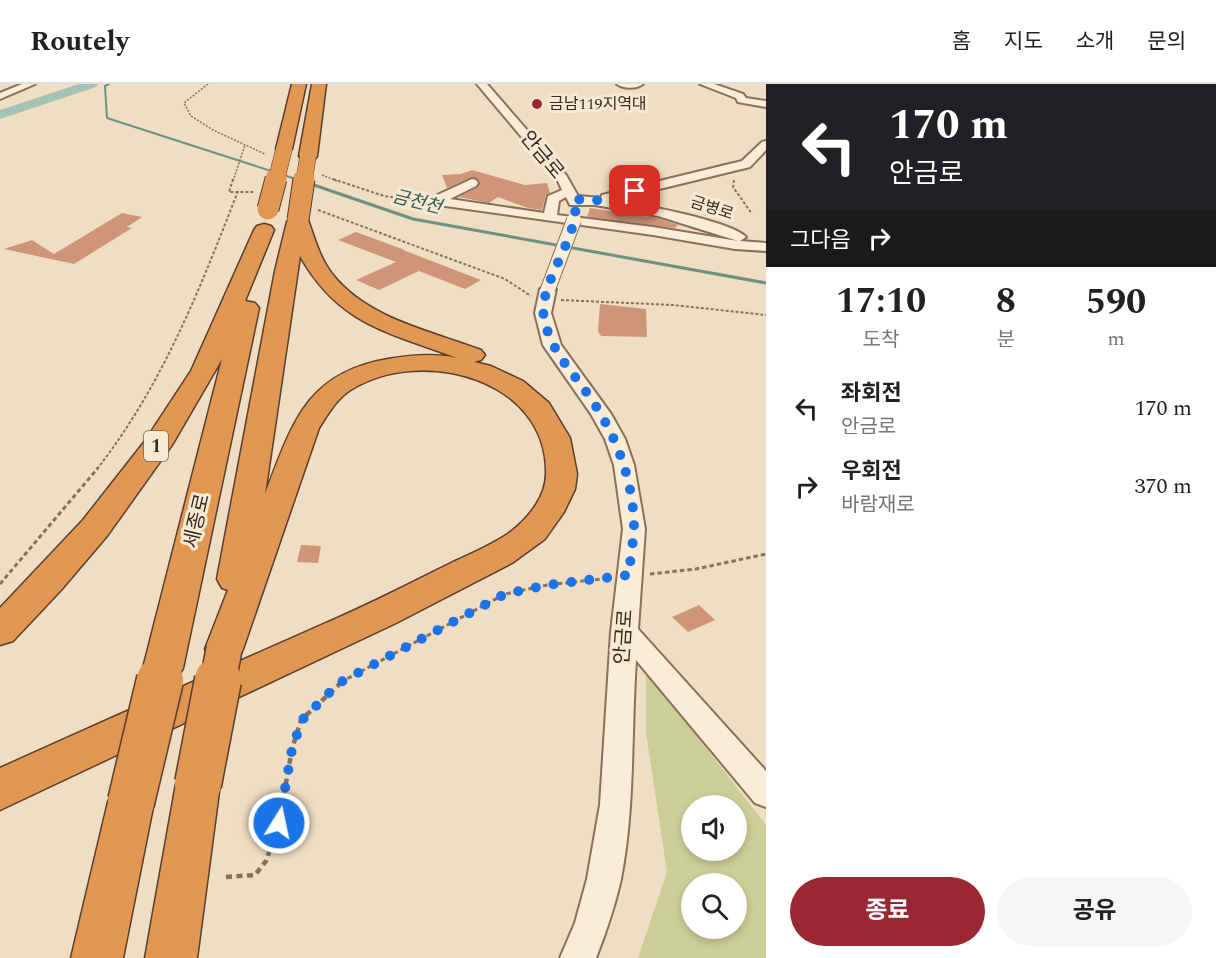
<!DOCTYPE html>
<html lang="ko">
<meta charset="utf-8">
<style>
:root{--surface:#fff;--page:#f6f6f6;--text:#202124;--muted:#757577;--line:#e0e0e0;--accent:#9b2732}
body{margin:0;font-family:Spectral,"Noto Sans KR",serif;background:var(--page);color:var(--text);height:100vh;display:flex;flex-direction:column;font-size:22px;white-space:nowrap}
*{box-sizing:border-box;margin:0}
p{font-size:20px;color:var(--muted)}
.icon{flex:none;width:33px;height:33px;fill:none;stroke:currentColor;stroke-width:2;stroke-linecap:round;stroke-linejoin:round}
.map{position:relative;flex:1;overflow:hidden}
.side{display:flex;flex-direction:column;background:var(--surface);width:450px}
.side>*{flex:none}
.guide{background:#202124;color:#fff;overflow:hidden}
.buttons{position:absolute;left:681px;top:711px;display:grid;gap:12px}
.buttons a{display:grid;place-items:center;width:66px;height:66px;border-radius:50%;background:var(--surface);box-shadow:0 3px 9px #0003;font-size:30px}
.pin{position:absolute;display:grid;place-items:center;width:51px;height:51px;color:#fff;margin:-26px;border-radius:12px;box-shadow:0 3px 9px #0006}
.me{position:absolute;width:66px;margin:-33px;rotate:10deg;stroke-linejoin:round;filter:drop-shadow(0 0 4px #0008)}
.turn{display:flex;align-items:center;gap:21px;height:126px;padding:0 24px;font-size:27px}
.turn .icon{width:78px;height:78px;stroke-width:2.5}
.turn b{display:block;font-size:42px;line-height:51px}
.then{display:flex;align-items:center;height:57px;padding:0 24px;background:#0003;gap:12px;font-size:22px}
.eta{display:flex;justify-content:space-evenly;align-items:center;height:102px;text-align:center}
.eta b{font-size:36px;font-weight:700;line-height:42px}
.cta{display:flex;gap:12px;margin-top:auto;padding:12px 24px}
.cta a{flex:1;height:69px;border-radius:36px;background:var(--accent);color:#fff;font-size:24px;font-weight:700;line-height:69px;text-align:center}
.cta a+a{background:var(--page);color:var(--text)}
ul{padding:0;list-style:none}
li{display:flex;align-items:center;gap:18px;height:78px;padding:0 24px}
li div{flex:1}
li b{display:block;font-size:22px}
li em{font-style:normal}
header{display:flex;align-items:center;gap:36px;box-sizing:border-box;height:84px;padding:0 30px;background:var(--surface);border-bottom:2px solid var(--line)}
header strong{font-size:28px}
nav{display:flex;gap:33px;margin-inline-start:auto;font-size:21px}
main{display:flex;flex:1;min-height:0}
.map>svg:first-child{display:block}
.green{fill:#ccce97;fill-rule:evenodd}
.lines{fill:none;stroke-linecap:round;stroke-linejoin:round}
.stream-far1{stroke:#6c9184;stroke-width:2}
.stream{stroke:#6c9184;stroke-width:3}
.river{fill:#a5c2b7;fill-rule:evenodd}
.building{fill:#cf9578}
.minor-casing{stroke:#8a6f59;stroke-width:4}
.highway-casing{stroke:#583e2e;stroke-width:3}
.path-far3{stroke:#8a6f59;stroke-width:1.5;stroke-dasharray:2 1.5;stroke-linecap:butt}
.path-far2{stroke:#8a6f59;stroke-width:2;stroke-dasharray:3 2;stroke-linecap:butt}
.path-far1{stroke:#8a6f59;stroke-width:3;stroke-dasharray:4.5 3;stroke-linecap:butt}
.path{stroke:#8a6f59;stroke-width:4.5;stroke-dasharray:6 4.5;stroke-linecap:butt}
.minor{fill:#faecd7;fill-rule:evenodd}
.highway{fill:#e19651;fill-rule:evenodd}
.minor-bridge-casing{stroke:#8a6f59;stroke-width:16;stroke-linecap:butt}
.highway-bridge-far3-casing{stroke:#583e2e;stroke-width:17;stroke-linecap:butt}
.highway-bridge-far2-casing{stroke:#583e2e;stroke-width:23;stroke-linecap:butt}
.highway-bridge-far1-casing{stroke:#583e2e;stroke-width:38;stroke-linecap:butt}
.highway-bridge-casing{stroke:#583e2e;stroke-width:49;stroke-linecap:butt}
.minor-bridge{stroke:#faecd7;stroke-width:14}
.highway-bridge-far3{stroke:#e19651;stroke-width:16}
.highway-bridge-far2{stroke:#e19651;stroke-width:21}
.highway-bridge-far1{stroke:#e19651;stroke-width:35}
.highway-bridge{stroke:#e19651;stroke-width:46}
.route{stroke:#1a73e8;stroke-width:10;stroke-dasharray:0 18}
.poi-dot{fill:#9b2732;stroke:#f7e9d3;stroke-width:2}
.labels{text-anchor:middle;dominant-baseline:central;stroke-width:6;stroke-linejoin:round;paint-order:stroke}
.far-poi-label{font-size:16px;fill:#3a291e;stroke:#f7e9d3;text-anchor:start}
.far-street-label{font-size:16px;fill:#3a291e;stroke:#f7e9d3}
.far-water-label{font-size:18px;font-style:italic;fill:#2d5a53;stroke:#f7e9d3}
.shield{fill:#f7e9d3;stroke:#736354;stroke-width:1.5}
.shield-label{font-size:18px;font-weight:bold;fill:#3a291e}
.street-label{font-size:20px;fill:#3a291e;stroke:#f7e9d3}
</style>
<header>
<strong>Routely</strong>
<nav><a>홈</a><a>지도</a><a>소개</a><a>문의</a></nav>
</header>
<main>
<div class="map">
<svg width="766" height="874" viewBox="0 0 766 874">
<rect width="100%" height="100%" fill="#efdec3"/>
<path class="green" d="M646,587L766,741V874H638L667,788L646,649ZM692,722H736V766H692ZM692,800H736V844H692Z"/>
<g class="lines">
<polyline class="stream-far1" points="109,0 105,2 107,34 299,96"/>
<polyline class="stream" points="308,99 413,135 766,199"/>
<polygon class="river" points="79,0 98,0 96,3 0,35 0,26"/>
</g>
<g class="building">
<polygon points="472,86 525,101 547,99 550,109 546,111 542,126 528,124 498,113 489,119 459,113 478,103 480,98 473,93 447,104 442,91 461,90"/>
<polygon points="590,124 657,134 678,141 675,144 587,133"/>
<polygon points="122,129 142,133 127,143 132,144 74,180 4,165 32,156 54,170"/>
<polygon points="356,148 405,166 403,166 481,196 465,205 419,187 379,206 356,196 396,178 338,156"/>
<polygon points="600,220 646,225 647,253 601,252 598,247"/>
<polygon points="301,461 321,462 318,479 297,478"/>
<polygon points="699,521 715,536 688,548 672,533"/>
</g>
<g class="lines">
<g class="minor-casing">
<g id="minor">
<polygon points="22,0 35,0 0,15 0,9"/>
<path d="M477,0H487L566,91L578,112L601,114L602,111L742,77L762,58L766,57V66L750,83L614,116C639,120 731,137 746,153L740,157L766,159V167L735,165L653,151L431,120L430,117L431,114L472,95L476,96L478,99L476,102L450,115L544,129L548,112L562,106L557,95ZM566,113L570,121H595L658,132L738,157L653,143L557,131L559,117Z"/>
<path d="M617,0H643C637,5 623,5 617,0Z"/>
<polygon points="700,0 714,0 743,10 746,14 766,17 766,23 738,18 736,14"/>
<path d="M548,200L556,205L551,229L561,261L611,330L625,355L634,381L645,445L638,545L766,687V723L755,719L636,576C631,649 635,723 621,795C615,822 606,848 596,874H560L575,839L587,795L600,721L611,548L623,445L614,381L605,355L591,330L543,261L535,229L540,205Z"/>
</g>
</g>
<g class="highway-casing">
<g id="highway">
<polygon points="292,0 306,0 292,65 284,70 276,65"/>
<polygon points="312,0 326,0 317,72 314,76 302,76 299,72"/>
<path d="M298,130L305,132L308,136C315,155 320,175 333,191C368,235 431,247 481,266L485,271L481,276L474,278L491,282L523,297L549,319L570,354L577,390L575,405L564,428L545,455L512,479L396,539L0,726V684C106,636 213,589 319,542C364,523 407,501 451,479C472,469 495,460 513,446C529,433 546,412 546,390C548,295 423,262 352,305C337,314 328,330 319,344L243,565L238,576L224,580L210,576L205,565L228,506L222,504L217,495L275,187L287,138L291,132ZM300,172C339,241 388,248 457,274C434,269 411,271 388,275C305,289 292,341 265,410Z"/>
<polygon points="264,140 271,142 274,146 245,217 255,219 259,224 183,584 177,595 163,600 149,595 143,584 222,275 172,361 107,452 61,506 13,557 0,561 0,524 83,436 145,357 191,287 254,146 257,142"/>
<polygon points="198,680 214,686 220,700 197,874 145,874 176,700 182,686"/>
<polygon points="131,697 147,703 154,718 123,874 71,874 108,718 115,703"/>
</g>
</g>
<g class="path-far3">
<polyline points="208,0 184,19 191,32 213,46 265,70"/>
<polyline points="322,91 337,97"/>
<polyline points="233,97 245,61"/>
</g>
<g class="path-far2">
<polyline points="233,95 229,108 254,108"/>
<polyline points="333,95 384,112 423,117"/>
<polyline points="734,96 733,103 752,130"/>
<polyline points="318,126 505,195 531,212"/>
<polyline points="561,216 673,221 766,231"/>
<path d="M97,385C162,302 200,205 238,107"/>
</g>
<g class="path-far1">
<polyline points="650,490 696,485 766,470"/>
<polyline points="0,500 98,384"/>
<polyline points="341,598 505,510 547,501 610,494"/>
</g>
<polyline class="path" points="226,793 255,791 266,777 279,739 292,665 301,636 344,596"/>
<use href="#minor" class="minor"/>
<use href="#highway" class="highway"/>
<g class="minor-bridge-casing">
<polyline id="minor-bridge" points="548,205 574,136"/>
</g>
<g class="highway-bridge-far3-casing">
<g id="highway-bridge-far3">
<polyline points="276,97 284,65"/>
<polyline points="304,97 308,72"/>
</g>
</g>
<g class="highway-bridge-far2-casing">
<g id="highway-bridge-far2">
<polyline points="268,125 276,95"/>
<polyline points="298,136 304,95"/>
</g>
</g>
<g class="highway-bridge-far1-casing">
<g id="highway-bridge-far1">
<polyline points="160,598 163,584"/>
<polyline points="218,598 224,565"/>
</g>
</g>
<g class="highway-bridge-casing">
<g id="highway-bridge">
<polyline points="198,700 218,596"/>
<polyline points="131,718 160,596"/>
</g>
</g>
<use href="#minor-bridge" class="minor-bridge"/>
<use href="#highway-bridge-far3" class="highway-bridge-far3"/>
<use href="#highway-bridge-far2" class="highway-bridge-far2"/>
<use href="#highway-bridge-far1" class="highway-bridge-far1"/>
<use href="#highway-bridge" class="highway-bridge"/>
</g>
<g class="lines">
<path class="route" d="M279,739L292,665L302,636L339,599L505,510L547,501L629,491C630,476 633,460 634,445C634,396 615,348 587,309C569,284 550,265 544,234C537,199 584,148 574,115L594,117L635,107"/>
</g>
<circle class="poi-dot" cx="537" cy="20" r="6"/>
<g class="labels">
<g class="far-poi-label">
<text x="549" y="20">금남119지역대</text>
</g>
<g class="far-street-label">
<text transform="translate(712 124) rotate(18)">금병로</text>
</g>
<g class="far-water-label">
<text transform="translate(417 118) rotate(14)">금천천</text>
</g>
<rect class="shield" x="144" y="347" width="24" height="30" rx="4.5"/>
<g class="shield-label">
<text x="156" y="362">1</text>
</g>
<g class="street-label">
<text transform="translate(542 71) rotate(50)">안금로</text>
<text transform="translate(197 437) rotate(-77)">세종로</text>
<text transform="translate(624 553) rotate(-86)">안금로</text>
</g>
</g>
</svg>
<div class="buttons">
<a><svg class="icon" aria-label="sound" viewBox="0 0 24 24"><path d="M4 9h4l5-4v14l-5-4H4zM17 9q2 3 0 6"/></svg></a>
<a><svg class="icon" aria-label="search" viewBox="0 0 24 24"><circle cx="10" cy="10" r="6"/><path d="M15 15l6 6"/></svg></a>
</div>
<div class="pin" style="left:635px;top:107px;background:#d93025"><svg class="icon" aria-label="arrive" viewBox="0 0 24 24"><path d="M6 21V4h12l-3 4 3 4H6"/></svg></div>
<svg class="me" style="left:279px;top:739px" viewBox="-20 -20 40 40"><circle r="17" fill="#1a73e8" stroke="#fff" stroke-width="3"/><path d="M0-11L8 9 0 5-8 9z" fill="#fff"/></svg>
</div>
<section class="side">
<div class="guide">
<div class="turn"><svg class="icon" aria-label="left" viewBox="0 0 24 24"><path d="M17 20v-9H6M10 6l-5 5 5 5"/></svg><div><b>170 m</b>안금로</div></div>
<div class="then">그다음<svg class="icon" aria-label="right" viewBox="0 0 24 24"><path d="M7 20v-9h11M14 6l5 5-5 5"/></svg></div>
</div>
<div class="eta">
<div><b>17:10</b><p>도착</p></div>
<div><b>8</b><p>분</p></div>
<div><b>590</b><p>m</p></div>
</div>
<ul>
<li><svg class="icon" aria-label="left" viewBox="0 0 24 24"><path d="M17 20v-9H6M10 6l-5 5 5 5"/></svg><div><b>좌회전</b><p>안금로</p></div><em>170 m</em></li>
<li><svg class="icon" aria-label="right" viewBox="0 0 24 24"><path d="M7 20v-9h11M14 6l5 5-5 5"/></svg><div><b>우회전</b><p>바람재로</p></div><em>370 m</em></li>
</ul>
<div class="cta"><a>종료</a><a>공유</a></div>
</section>
</main>
